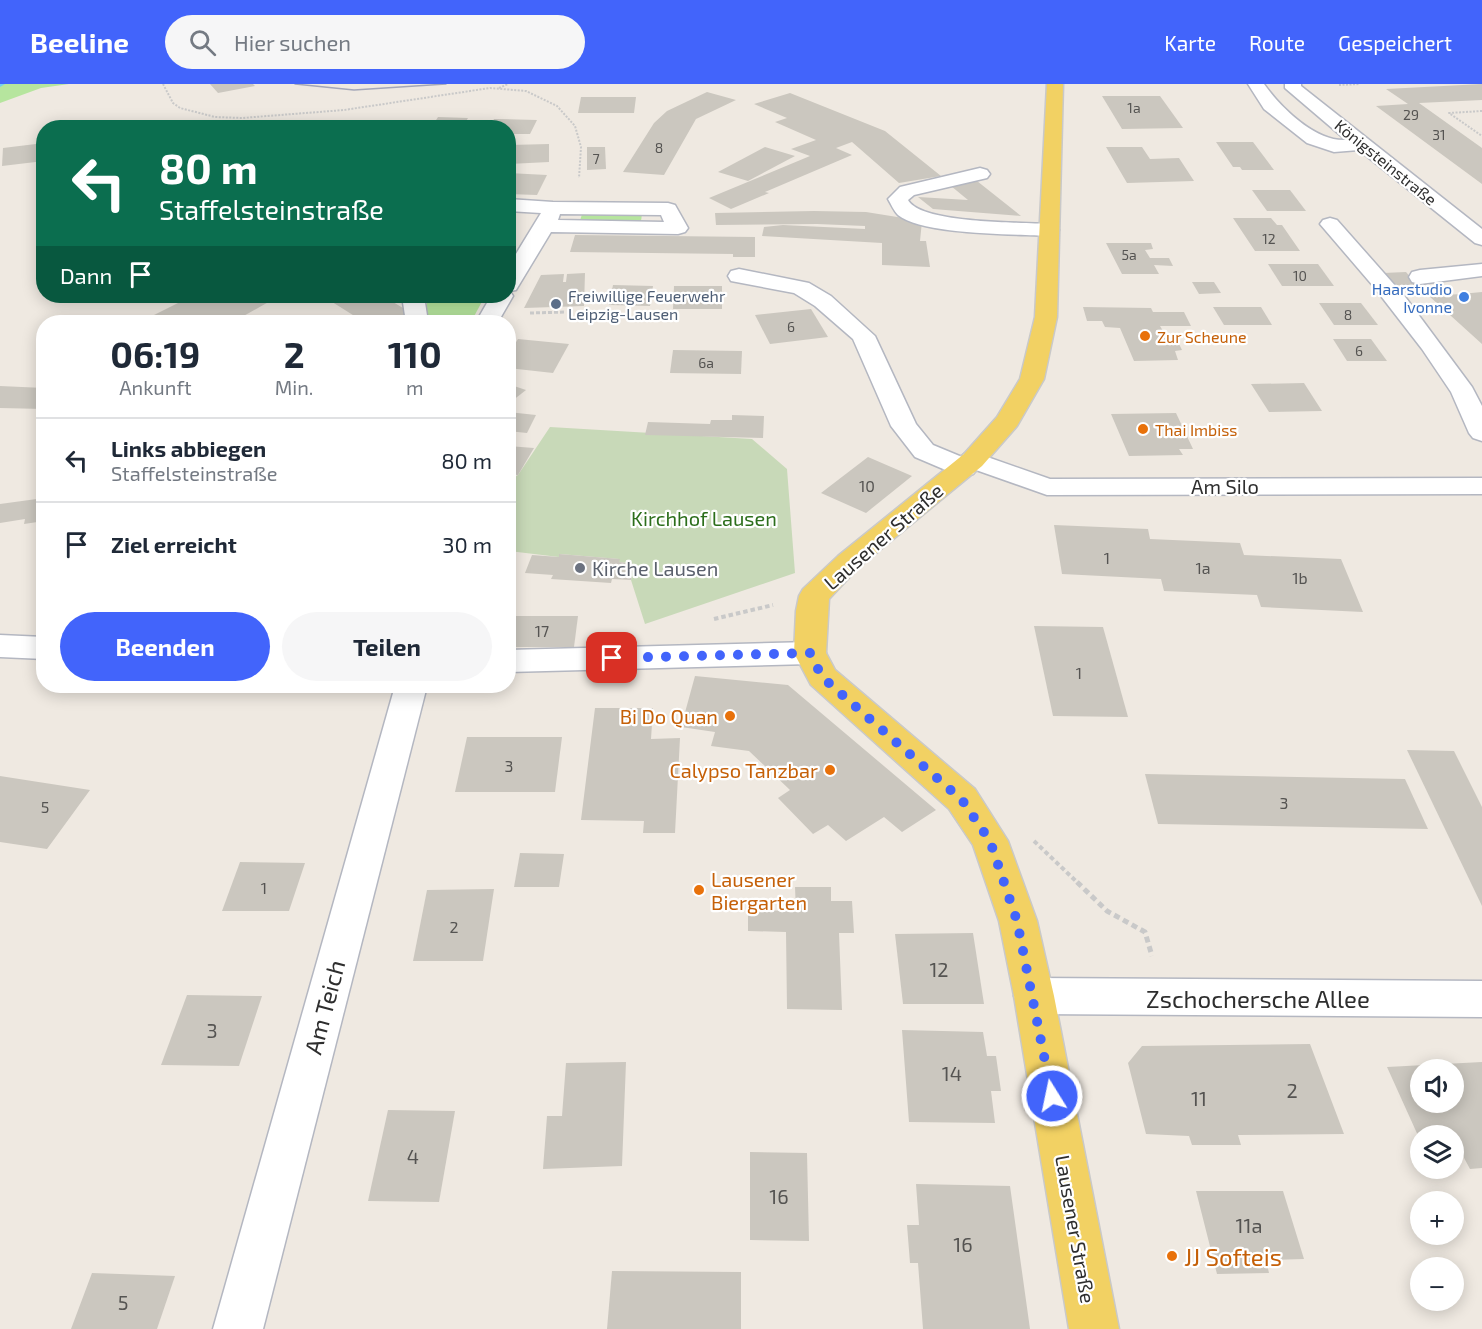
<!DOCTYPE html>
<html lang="de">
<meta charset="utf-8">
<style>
:root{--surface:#fff;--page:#f6f6f7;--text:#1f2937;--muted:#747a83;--line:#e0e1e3;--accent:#4264fb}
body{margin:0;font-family:"Exo 2",sans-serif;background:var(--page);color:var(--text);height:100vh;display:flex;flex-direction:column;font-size:22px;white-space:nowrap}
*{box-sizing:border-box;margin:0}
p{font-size:20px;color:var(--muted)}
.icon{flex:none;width:33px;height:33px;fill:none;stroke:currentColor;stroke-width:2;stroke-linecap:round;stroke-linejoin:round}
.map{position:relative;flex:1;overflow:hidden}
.panel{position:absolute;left:36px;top:231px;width:480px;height:378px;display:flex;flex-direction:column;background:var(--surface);border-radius:24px;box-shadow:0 3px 15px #0003}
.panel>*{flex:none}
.guide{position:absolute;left:36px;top:36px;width:480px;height:183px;border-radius:24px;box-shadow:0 3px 15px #0003;background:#0b6e4f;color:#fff;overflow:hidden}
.fabs{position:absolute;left:1410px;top:975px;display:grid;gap:12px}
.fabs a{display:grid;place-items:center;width:54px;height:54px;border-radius:50%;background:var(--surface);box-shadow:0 3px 15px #0003;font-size:30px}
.pin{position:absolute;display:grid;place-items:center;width:51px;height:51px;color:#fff;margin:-26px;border-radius:12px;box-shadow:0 3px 9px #0006}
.me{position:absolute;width:66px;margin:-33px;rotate:350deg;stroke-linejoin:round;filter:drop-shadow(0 0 4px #0008)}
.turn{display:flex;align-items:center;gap:21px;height:126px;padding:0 24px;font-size:27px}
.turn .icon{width:78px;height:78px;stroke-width:2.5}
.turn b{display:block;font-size:42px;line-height:51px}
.then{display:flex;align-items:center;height:57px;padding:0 24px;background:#0003;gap:12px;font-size:22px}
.eta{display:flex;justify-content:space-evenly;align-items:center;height:102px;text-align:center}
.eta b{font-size:36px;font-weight:700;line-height:42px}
.primary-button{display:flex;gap:12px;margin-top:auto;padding:12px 24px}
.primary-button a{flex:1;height:69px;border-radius:36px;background:var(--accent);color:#fff;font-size:24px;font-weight:700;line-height:69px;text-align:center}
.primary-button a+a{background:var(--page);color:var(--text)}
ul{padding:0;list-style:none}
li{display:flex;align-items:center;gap:18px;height:84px;padding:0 24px;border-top:2px solid var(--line)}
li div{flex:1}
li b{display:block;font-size:22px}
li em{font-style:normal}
header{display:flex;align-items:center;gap:36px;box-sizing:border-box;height:84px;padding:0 30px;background:var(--accent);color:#fff}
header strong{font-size:28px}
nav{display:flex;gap:33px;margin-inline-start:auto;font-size:21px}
.search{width:420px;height:54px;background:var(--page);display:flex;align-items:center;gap:15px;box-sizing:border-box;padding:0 21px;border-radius:33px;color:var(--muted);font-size:22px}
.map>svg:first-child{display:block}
.green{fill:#b6e59e}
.cemetery{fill:#c8d9b8}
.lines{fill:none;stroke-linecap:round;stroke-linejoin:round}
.stream{fill:#75cff0;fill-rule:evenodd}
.building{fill:#cbc7bf;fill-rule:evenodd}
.minor-casing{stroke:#b4b7c1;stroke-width:3}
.major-casing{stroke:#c9c9c9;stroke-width:3}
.path-far3{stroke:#c9c9c9;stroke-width:2;stroke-dasharray:2 1.5;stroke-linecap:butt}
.path-far2{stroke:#c9c9c9;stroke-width:3;stroke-dasharray:4 2;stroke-linecap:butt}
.path-far1{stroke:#c9c9c9;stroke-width:4;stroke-dasharray:4.5 3;stroke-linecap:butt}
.path{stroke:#c9c9c9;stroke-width:5;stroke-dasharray:6 4;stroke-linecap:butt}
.minor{fill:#fff;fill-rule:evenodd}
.major{fill:#f2d163;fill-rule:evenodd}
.tram{stroke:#a3a6b8;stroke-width:1.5}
.route{stroke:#4264fb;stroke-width:10;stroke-dasharray:0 18}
.shop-dot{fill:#3f7fe0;stroke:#fff;stroke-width:2}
.service-dot{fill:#5c6f8a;stroke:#fff;stroke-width:2}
.food-dot{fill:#e8710a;stroke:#fff;stroke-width:2}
.worship-dot{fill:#6b7280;stroke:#fff;stroke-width:2}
.labels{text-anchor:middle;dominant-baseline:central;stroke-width:4.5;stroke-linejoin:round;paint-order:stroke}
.far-number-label{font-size:14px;fill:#555452}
.far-street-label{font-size:16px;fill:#2e2e2e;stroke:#fff}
.far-shop-label{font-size:16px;fill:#366cbe;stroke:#fff;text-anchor:end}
.far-service-label{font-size:16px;fill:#4e5e75;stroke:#fff;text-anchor:start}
.far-food-label{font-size:16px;fill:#c56008;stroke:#fff;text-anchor:start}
.number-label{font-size:16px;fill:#555452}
.street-label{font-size:20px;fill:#2e2e2e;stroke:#fff}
.park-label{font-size:20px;fill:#2c6e1b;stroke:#fff}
.worship-label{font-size:20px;fill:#5b616d;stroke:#fff;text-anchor:start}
.food-label{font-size:20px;fill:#c56008;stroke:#fff;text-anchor:end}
.near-number-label{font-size:20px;fill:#555452}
.near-street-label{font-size:24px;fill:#2e2e2e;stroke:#fff}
.near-food-label{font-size:24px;fill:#c56008;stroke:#fff;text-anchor:start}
</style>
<header>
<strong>Beeline</strong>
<div class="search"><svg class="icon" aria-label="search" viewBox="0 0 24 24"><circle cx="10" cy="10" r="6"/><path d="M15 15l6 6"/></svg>Hier suchen</div>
<nav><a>Karte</a><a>Route</a><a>Gespeichert</a></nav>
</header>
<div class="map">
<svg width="1482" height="1245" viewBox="0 0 1482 1245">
<rect width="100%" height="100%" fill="#efe9e1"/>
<g class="green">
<polygon points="0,0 69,0 41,4 0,19"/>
<polygon points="582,130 642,130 641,137 580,137"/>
<polygon points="427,212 485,212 471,238 427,238"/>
</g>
<polygon class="cemetery" points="550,343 752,355 787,385 795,489 645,540 631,496 634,480 619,478 619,475 560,470 559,473 509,467 509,397 518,391"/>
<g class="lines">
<polygon class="stream" points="0,0 5,0 0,3"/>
</g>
<g class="building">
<polygon points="210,0 253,0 255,2 218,9"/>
<polygon points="1482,0 1482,16 1419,19 1482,64 1482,100 1376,22 1408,20 1386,5"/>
<polygon points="707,8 736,16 696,35 664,91 623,88 654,39 667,27"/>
<polygon points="790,9 885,47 941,92 899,99 852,58 836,64 852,71 765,108 769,109 731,125 709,114 810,72 791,65 816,56 775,38 787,34 754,20"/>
<polygon points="1102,12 1160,12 1183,44 1122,45"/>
<polygon points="581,13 636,13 634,29 578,29"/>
<polygon points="438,33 468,34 462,44 431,44"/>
<polygon points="494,35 537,36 530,50 508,50 508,44 489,44"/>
<polygon points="1216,58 1253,58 1274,86 1242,86 1240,83 1233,83"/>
<polygon points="44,59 44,77 2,82 3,64"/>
<polygon points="549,60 549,78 509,80 510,61"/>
<polygon points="587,63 605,63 606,85 587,86"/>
<polygon points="765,63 795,72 748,97 718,88"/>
<polygon points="1106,63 1142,63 1150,75 1179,74 1194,97 1127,99"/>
<polygon points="508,89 547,91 537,111 508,110"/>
<polygon points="977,97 1021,132 933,125 918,113 968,116 951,102"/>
<polygon points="1252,106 1290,106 1306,127 1267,127"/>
<polygon points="814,127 866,128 922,137 920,157 926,157 930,183 882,181 882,159 762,152 764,143 783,141 865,145 865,142 817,140 716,141 715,129"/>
<polygon points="1233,134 1271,134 1277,141 1282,141 1300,167 1255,167"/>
<polygon points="575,151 755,153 755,173 733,173 733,170 570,168"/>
<polygon points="1106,159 1151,159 1153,165 1145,166 1150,174 1169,174 1173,182 1154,181 1159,190 1122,190"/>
<polygon points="1268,180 1318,180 1334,202 1282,202"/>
<polygon points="1406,188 1418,202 1394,202 1383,189"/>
<polygon points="585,189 584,222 524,224 541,191 564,190 563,198 566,198 567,190"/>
<polygon points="1192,198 1214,198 1221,209 1199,210"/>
<polygon points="613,201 653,202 650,222 609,221"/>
<polygon points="674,202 722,202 722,225 673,225"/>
<polygon points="1482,208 1482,260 1429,212 1461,210"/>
<polygon points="192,212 279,212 233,238 140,238"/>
<polygon points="326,212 383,212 408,227 408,238 364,238 329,216 331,215"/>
<polygon points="1319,219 1361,219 1378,241 1334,241"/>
<polygon points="1083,223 1151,224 1153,228 1184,228 1191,242 1160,242 1169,257 1178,258 1182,266 1175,267 1178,276 1134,277 1120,244 1105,243 1102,237 1087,237"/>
<polygon points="1213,223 1261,223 1272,241 1224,241"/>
<polygon points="811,225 828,253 770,260 755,231"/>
<polygon points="518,255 569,260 553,289 508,284 508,271"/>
<polygon points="1333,255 1371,255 1387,277 1347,277"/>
<polygon points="673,266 742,267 741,290 670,289"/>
<polygon points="1304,299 1322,327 1269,328 1251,300"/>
<polygon points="508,300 526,306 512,317 508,316"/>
<polygon points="0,302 44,304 44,325 0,324"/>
<polygon points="508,328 536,331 527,349 508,347"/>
<polygon points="1176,329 1193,365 1179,365 1183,371 1129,372 1111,330"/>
<polygon points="732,331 764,332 763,354 645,351 648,338 710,340 711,336 732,336"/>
<polygon points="508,362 534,364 518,391 508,390"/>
<polygon points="868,373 912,392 866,429 821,409"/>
<polygon points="44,414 44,437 24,440 25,435 0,439 0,420"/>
<polygon points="1054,441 1148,445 1150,455 1240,459 1244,471 1341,475 1363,528 1261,523 1257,511 1164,507 1161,495 1062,490"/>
<polygon points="559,470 620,475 619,478 634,480 631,496 612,495 611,499 551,495 553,491 525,489 532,471 559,473"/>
<polygon points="508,532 578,532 574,563 508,563"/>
<polygon points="1034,542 1103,543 1128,633 1053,632"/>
<polygon points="695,592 788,601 936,726 902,748 884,733 846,757 828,741 813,750 778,714 790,706 749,667 711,662 715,648 681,643"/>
<polygon points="595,624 653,624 651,655 680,654 675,749 643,749 644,737 581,736"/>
<polygon points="467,653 562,653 555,708 455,708"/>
<polygon points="1407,666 1454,667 1482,723 1482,822"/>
<polygon points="1145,690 1405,695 1428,745 1158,740"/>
<polygon points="0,692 32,697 90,706 47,765 0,758"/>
<polygon points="520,769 564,770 559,803 514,803"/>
<polygon points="240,778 305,779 289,827 222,827"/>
<polygon points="795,803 831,803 831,817 852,817 854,849 839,849 842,926 787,925 786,848 748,847 748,826 796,827"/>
<polygon points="494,805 483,877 413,877 427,806"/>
<polygon points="973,849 984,920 903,920 895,850"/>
<polygon points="187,911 262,912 239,982 161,981"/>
<polygon points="902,946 983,948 987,972 996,972 1001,1007 991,1007 995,1039 909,1038"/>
<polygon points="1310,960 1344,1050 1238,1051 1241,1061 1192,1061 1189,1052 1146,1050 1128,979 1142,962"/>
<polygon points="626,978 622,1082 543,1085 547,1032 562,1032 566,979"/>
<path d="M1482,978V1084L1470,1085L1463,1072H1454V1052H1420V1056L1387,983ZM1420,986H1454V1018H1420Z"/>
<polygon points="388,1026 455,1027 439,1118 368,1117"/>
<polygon points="750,1068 807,1069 809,1157 750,1156"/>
<polygon points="916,1100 1010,1102 1030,1245 923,1245 918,1179 910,1179 907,1141 919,1141"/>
<polygon points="1196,1107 1283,1107 1304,1175 1266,1176 1269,1189 1217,1190"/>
<polygon points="612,1187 741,1188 741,1245 607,1245"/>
<polygon points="92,1189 175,1192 157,1245 71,1245"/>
</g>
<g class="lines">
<g class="minor-casing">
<g id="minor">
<path d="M1248,0H1264C1281,24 1316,58 1346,56L1285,4V0H1301V2L1482,145V161L1475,159L1359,66L1334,68L1307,59L1264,25Z"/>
<path d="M980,84L987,86L990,90L987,94L914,111L908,116C921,140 1022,138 1049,140L1056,142L1059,146L1056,150L1049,152C1015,150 923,151 898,131C894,127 891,120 888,115L900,103Z"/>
<path d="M508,115L553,118L668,119L675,121L688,144L685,148L678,150L551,148L516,206L510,207L513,212L498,238H476L491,212H508V183L541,129L508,127ZM560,130L661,131L664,138L558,136Z"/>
<polygon points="1330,134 1337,136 1406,214 1472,303 1482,322 1482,357 1473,354 1469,349 1451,308 1422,265 1374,203 1320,140 1323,136"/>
<polygon points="1482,180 1482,192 1420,200 1412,198 1409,193 1412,188 1420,186"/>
<polygon points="739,185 809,199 831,212 875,252 916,340 933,361 962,373 964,370 973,368 1050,395 1482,394 1482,410 1047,411 976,386 973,390 964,392 955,390 915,373 891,342 853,255 815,222 794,209 731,197 728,192 731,187"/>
<polygon points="402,212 424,212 428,238 406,238"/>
<polygon points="0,551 44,553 44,575 0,573"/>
<polygon points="810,558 821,561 826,569 821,577 810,580 508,588 508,566"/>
<polygon points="395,602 427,602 263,1245 213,1245"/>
<polygon points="1034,894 1482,897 1482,933 1034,930 1020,924 1014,912 1020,900"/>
</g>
</g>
<g class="major-casing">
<polygon id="major" points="1047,0 1063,0 1057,233 1044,295 1017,342 982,382 858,484 829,515 826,569 835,586 975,705 1008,757 1037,837 1054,912 1119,1245 1069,1245 1014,912 999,837 973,761 949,725 811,601 794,569 796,527 799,512 803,505 838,472 964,370 997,333 1020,295 1035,233"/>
</g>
<g class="path-far3">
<polyline points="163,0 173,19 180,24 215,33 242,34 344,26 490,4 526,7 557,22 575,42 581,63 579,94"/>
<polyline points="1339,1 1360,0"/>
<polyline points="499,4 508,0"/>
<polyline points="1482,27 1449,29 1482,52"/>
</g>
<polyline class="path-far2" points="530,229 566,228"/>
<g class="path-far1">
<polyline points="714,535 773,521"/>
<polyline points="1034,757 1079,800"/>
</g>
<polyline class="path" points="1077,798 1107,827 1145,848 1152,872"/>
<use href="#minor" class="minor"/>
<use href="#major" class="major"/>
<polyline class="tram" points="295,0 354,6 446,0"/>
</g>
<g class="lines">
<polyline class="route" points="612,574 810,569 822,593 962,716 990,757 1017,837 1052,1012"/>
</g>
<circle class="shop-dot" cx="1464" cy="213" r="6"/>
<circle class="service-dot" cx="556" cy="220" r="6"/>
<g class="food-dot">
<circle cx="1145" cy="252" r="6"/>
<circle cx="1143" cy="345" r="6"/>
<circle cx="730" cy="632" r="6"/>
<circle cx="830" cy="686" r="6"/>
<circle cx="699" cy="806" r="6"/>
<circle cx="1172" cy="1172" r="6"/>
</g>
<circle class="worship-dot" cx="580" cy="484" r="6"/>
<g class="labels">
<g class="far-number-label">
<text x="1134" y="23">1a</text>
<text x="1411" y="30">29</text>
<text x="1439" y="50">31</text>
<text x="659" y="63">8</text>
<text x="596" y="74">7</text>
<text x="1269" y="154">12</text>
<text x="1129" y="170">5a</text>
<text x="1300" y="191">10</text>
<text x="1348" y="230">8</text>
<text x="791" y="242">6</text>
<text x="1359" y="266">6</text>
<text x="706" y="278">6a</text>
</g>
<g class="far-street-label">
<text transform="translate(1386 78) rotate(39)">Königsteinstraße</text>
</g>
<g class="far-shop-label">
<text x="1452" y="204">Haarstudio<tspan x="1452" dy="18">Ivonne</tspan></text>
</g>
<g class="far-service-label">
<text x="568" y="211">Freiwillige Feuerwehr<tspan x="568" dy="18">Leipzig-Lausen</tspan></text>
</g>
<g class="far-food-label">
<text x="1157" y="252">Zur Scheune</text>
<text x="1155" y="345">Thai Imbiss</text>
</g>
<g class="number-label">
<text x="867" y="401">10</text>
<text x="1107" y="473">1</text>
<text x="1203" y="483">1a</text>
<text x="1300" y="493">1b</text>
<text x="542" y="546">17</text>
<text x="1079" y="588">1</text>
<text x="509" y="681">3</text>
<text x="1284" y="718">3</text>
<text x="45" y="722">5</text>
<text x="264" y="803">1</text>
<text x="454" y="842">2</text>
</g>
<g class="street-label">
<text x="1225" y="402">Am Silo</text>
<text transform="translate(883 452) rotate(-41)">Lausener Straße</text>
<text transform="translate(1076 1145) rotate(80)">Lausener Straße</text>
</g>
<g class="park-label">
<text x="704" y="434">Kirchhof Lausen</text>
</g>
<g class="worship-label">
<text x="592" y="484">Kirche Lausen</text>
</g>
<g class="food-label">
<text x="718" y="632">Bi Do Quan</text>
<text x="818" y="686">Calypso Tanzbar</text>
<text x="711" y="795" text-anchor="start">Lausener<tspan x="711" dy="23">Biergarten</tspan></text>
</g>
<g class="near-number-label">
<text x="939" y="885">12</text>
<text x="212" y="946">3</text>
<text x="952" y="989">14</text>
<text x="1292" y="1006">2</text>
<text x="1199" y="1014">11</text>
<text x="413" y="1072">4</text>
<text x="779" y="1112">16</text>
<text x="1249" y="1141">11a</text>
<text x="963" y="1160">16</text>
<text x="123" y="1218">5</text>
</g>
<g class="near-street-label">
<text x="1258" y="914">Zschochersche Allee</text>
<text transform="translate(324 923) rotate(-75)">Am Teich</text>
</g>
<g class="near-food-label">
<text x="1184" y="1172">JJ Softeis</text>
</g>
</g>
</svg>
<div class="fabs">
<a><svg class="icon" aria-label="sound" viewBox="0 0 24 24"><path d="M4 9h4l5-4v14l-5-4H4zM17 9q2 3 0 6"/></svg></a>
<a><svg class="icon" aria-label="layers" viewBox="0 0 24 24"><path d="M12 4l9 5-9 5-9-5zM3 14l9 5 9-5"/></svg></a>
<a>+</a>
<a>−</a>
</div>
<div class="pin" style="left:612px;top:574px;background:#d93025"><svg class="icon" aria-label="arrive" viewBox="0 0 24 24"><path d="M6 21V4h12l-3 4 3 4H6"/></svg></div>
<svg class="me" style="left:1052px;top:1012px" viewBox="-20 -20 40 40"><circle r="17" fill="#4264fb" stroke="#fff" stroke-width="3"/><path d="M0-11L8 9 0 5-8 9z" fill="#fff"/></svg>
<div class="guide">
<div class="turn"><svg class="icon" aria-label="left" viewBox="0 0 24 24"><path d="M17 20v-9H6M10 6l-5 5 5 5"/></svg><div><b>80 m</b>Staffelsteinstraße</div></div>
<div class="then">Dann<svg class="icon" aria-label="arrive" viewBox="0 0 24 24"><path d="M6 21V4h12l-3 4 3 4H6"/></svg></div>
</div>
<section class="panel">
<div class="eta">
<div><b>06:19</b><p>Ankunft</p></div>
<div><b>2</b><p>Min.</p></div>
<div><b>110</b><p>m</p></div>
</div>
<ul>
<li><svg class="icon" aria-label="left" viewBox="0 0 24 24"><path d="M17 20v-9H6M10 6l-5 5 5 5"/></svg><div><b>Links abbiegen</b><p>Staffelsteinstraße</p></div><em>80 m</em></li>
<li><svg class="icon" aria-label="arrive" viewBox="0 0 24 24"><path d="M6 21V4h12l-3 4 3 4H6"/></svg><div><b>Ziel erreicht</b></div><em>30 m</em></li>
</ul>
<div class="primary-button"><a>Beenden</a><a>Teilen</a></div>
</section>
</div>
